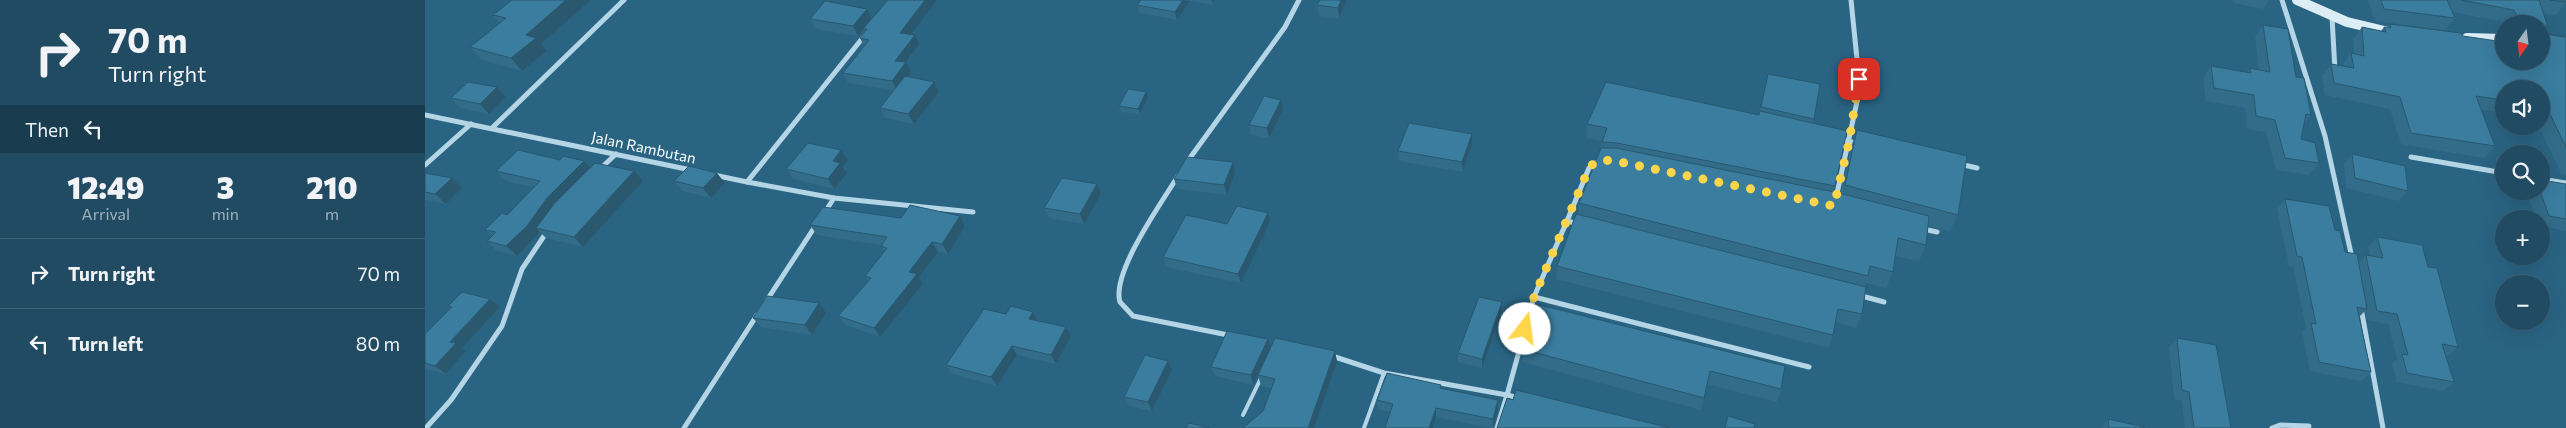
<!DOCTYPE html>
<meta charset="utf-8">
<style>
:root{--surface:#204b62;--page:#2d556b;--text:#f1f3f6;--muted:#a2b3be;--line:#3d6377}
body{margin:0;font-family:Commissioner,sans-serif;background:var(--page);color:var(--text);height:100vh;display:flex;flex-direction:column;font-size:19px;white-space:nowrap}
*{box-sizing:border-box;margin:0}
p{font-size:16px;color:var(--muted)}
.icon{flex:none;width:28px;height:28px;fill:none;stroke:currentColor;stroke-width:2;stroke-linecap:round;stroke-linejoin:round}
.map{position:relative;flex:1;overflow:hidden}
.details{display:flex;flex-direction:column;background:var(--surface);width:425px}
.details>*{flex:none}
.guide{background:#204b62;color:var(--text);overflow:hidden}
.needle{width:32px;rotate:194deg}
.fabs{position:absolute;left:2070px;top:15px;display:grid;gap:10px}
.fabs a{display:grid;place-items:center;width:55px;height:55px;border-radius:50%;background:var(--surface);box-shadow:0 5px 20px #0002,0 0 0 1px var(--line);font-size:25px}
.pin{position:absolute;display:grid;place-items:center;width:42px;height:42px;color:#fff;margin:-21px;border-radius:10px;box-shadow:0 2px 8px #0006}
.me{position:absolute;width:55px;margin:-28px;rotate:15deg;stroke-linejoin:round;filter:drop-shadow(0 0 4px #0008)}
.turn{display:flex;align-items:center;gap:18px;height:105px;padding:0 25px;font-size:22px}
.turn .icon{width:65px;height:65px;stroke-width:2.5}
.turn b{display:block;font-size:35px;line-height:42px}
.then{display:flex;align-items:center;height:48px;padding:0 25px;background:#0003;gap:10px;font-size:19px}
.eta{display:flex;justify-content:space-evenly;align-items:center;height:85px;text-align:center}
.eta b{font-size:30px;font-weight:800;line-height:35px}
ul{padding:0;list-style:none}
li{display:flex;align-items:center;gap:15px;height:70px;padding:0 25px;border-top:1px solid var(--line)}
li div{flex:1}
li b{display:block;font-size:19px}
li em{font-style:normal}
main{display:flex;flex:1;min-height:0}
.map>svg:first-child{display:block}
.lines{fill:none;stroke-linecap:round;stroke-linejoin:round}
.lane{stroke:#b4d5e6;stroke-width:4}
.street{stroke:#b4d5e6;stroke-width:5}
.secondary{stroke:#ddedf6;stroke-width:10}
.wall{fill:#336c89}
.shaded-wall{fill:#29586f}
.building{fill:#3b7d9f;stroke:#29586f}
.route{stroke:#ffd54a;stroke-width:9;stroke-dasharray:0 16.2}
.labels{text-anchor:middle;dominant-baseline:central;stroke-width:5;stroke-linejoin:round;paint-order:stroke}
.street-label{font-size:15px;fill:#fff;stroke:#2a6483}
</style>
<main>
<section class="details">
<div class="guide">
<div class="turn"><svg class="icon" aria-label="right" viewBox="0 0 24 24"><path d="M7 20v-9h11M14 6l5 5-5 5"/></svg><div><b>70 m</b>Turn right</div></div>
<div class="then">Then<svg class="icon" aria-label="left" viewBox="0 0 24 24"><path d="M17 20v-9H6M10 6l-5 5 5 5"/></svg></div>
</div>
<div class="eta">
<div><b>12:49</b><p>Arrival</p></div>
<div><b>3</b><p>min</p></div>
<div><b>210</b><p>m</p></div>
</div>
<ul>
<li><svg class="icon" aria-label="right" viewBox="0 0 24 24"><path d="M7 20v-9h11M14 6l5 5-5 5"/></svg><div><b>Turn right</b></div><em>70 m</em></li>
<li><svg class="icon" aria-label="left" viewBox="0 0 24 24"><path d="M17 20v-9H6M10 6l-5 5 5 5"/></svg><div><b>Turn left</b></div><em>80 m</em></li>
</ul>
</section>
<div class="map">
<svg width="2141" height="428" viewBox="0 0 2141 428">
<rect width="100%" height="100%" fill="#2a6483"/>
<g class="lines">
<g class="lane">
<polyline points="818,415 836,378"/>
<polyline points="939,428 959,373"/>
</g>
<g class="street">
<polyline points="1857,0 1900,136 1927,258"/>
<polyline points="1907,17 1910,71"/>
<polyline points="0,115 266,170"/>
<polyline points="67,128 199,0"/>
<polyline points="1415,139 1434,144"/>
<polyline points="1986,157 2079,173"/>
<polyline points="762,162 860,27 874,0"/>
<polyline points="1535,164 1552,168"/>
<polyline points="0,165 46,124"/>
<polyline points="175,169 191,154"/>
<polyline points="289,175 322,182 440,35"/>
<path d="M753,176C737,202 686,273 695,302L708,316L808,336"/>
<polyline points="2116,179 2141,183"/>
<polyline points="322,182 409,198 548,212"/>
<polyline points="1411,198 1433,97 1434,79 1426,0"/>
<polyline points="400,212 409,198"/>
<polyline points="1142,221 1109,297 1384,367"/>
<polyline points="1154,224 1142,221 1164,168 1175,160"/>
<polyline points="1498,229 1512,232"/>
<polyline points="1433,295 1459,302"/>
<polyline points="342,300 391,225"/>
<polyline points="1936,308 1958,428"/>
<polyline points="907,356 959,373 1082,395 1072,428"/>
<polyline points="1094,398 1082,395 1109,297"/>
<polyline points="1,428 26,400 77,326 97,269 123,230"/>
<polyline points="259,428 332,315"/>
<polyline points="1847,428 1855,425 1884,426"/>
</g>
<g class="secondary">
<polyline points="1872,0 1922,22 1968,33"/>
<polyline points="2042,38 2079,39"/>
</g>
</g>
<g class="wall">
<polygon points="87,0 166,0 116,44 122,51 97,71 57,60 45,47 75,23 68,15"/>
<polygon points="512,0 486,34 494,44 481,62 486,72 482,77 514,92 489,124 460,118 455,108 469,90 423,83 418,73 439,46 435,38 440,32 439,30 433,36 391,29 385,19 447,18"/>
<polygon points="716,0 790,0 788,5 765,1 752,20 715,13 712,5"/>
<polygon points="922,0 914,18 894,16 892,5"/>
<polygon points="1808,0 1844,0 1838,9 1809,3"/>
<polygon points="1943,0 2141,0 2141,3 2131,15 2118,13 2121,31 2126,35 2141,37 2141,175 2136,174 2114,126 2116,126 2116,89 2079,89 2079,113 2056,110 2070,146 2059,158 1976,144 1965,109 1900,95 1897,76 1906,64 1917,66 1926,53 1929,54 1928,39 1937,27 1956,31 1959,27 1962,28 1965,24 2038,36 2116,61 2116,24 2079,24 2079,22 2027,12 2030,18 2020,30 1950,21"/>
<polygon points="1838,25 1871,77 1886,115 1879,124 1876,139 1894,163 1884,175 1851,170 1841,132 1822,129 1820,108 1781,101 1778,78 1786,66 1822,72 1825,68 1834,70 1830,37"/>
<polygon points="1343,74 1389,119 1387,123 1410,186 1408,192 1416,193 1426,147 1432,130 1533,215 1525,231 1503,226 1501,245 1494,261 1470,256 1468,272 1461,288 1441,283 1439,287 1437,314 1431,328 1410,322 1408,335 1403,348 1131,279 1132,266 1153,214 1154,203 1176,148 1177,141 1161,138 1162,124 1334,115"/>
<polygon points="72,87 81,97 64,114 35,108 26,98"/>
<polygon points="721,92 723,97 715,114 696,112 694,106"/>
<polygon points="858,110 844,138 826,135 824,125"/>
<polygon points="1047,134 1047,144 1038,172 974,161 973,151"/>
<polygon points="1927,154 1983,191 1974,201 1921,188 1919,164"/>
<polygon points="135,160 159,161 165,167 209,171 218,181 158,247 121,238 115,232 112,236 92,256 72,251 62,241 67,236 60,230 82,215 108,187 81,181 71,171"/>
<polygon points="423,160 418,167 422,173 409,189 368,179 361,169"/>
<polygon points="808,162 810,172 802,195 752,189 749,179"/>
<polygon points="0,173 27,178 37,188 21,204 0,200"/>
<polygon points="249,181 300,183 286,198 257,191"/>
<polygon points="2141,184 2141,231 2116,226 2116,219 2111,219 2101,191 2116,191"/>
<polygon points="676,194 659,224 624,218 619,208"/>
<polygon points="1860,199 1910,230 1920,252 1934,263 1941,255 1946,256 1943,247 1952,237 2003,267 2033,347 2022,356 2021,356 2029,382 2018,391 1972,382 1967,363 1972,359 1963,324 1942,320 1940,311 1934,317 1946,372 1936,381 1885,371 1877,332 1881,328 1868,267 1864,266 1852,209"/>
<polygon points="843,213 845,222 816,283 741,267 738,257 802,224"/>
<polygon points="385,225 540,226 523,254 513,252 494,277 498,284 455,337 421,325 413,316 443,281 440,276 459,251 456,246 457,245 392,235"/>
<polygon points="23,306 75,307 37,348 41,351 21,374 0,369 0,334 26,308"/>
<polygon points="1077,312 1057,368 1033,362 1033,353"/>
<polygon points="401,313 387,335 336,327 328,318"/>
<polygon points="581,314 613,321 646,336 631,364 592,355 572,386 527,374 521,365"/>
<polygon points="1103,325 1356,389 1352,402 1282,384 1276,410 1097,362 1097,349 1103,334"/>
<polygon points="1752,338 1806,428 1760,428 1757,401 1749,399 1744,347"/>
<polygon points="846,348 910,351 912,362 889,428 818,428 838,411 846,388 836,386 833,375 828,385 790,376 786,367"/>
<polygon points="747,370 727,411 704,406 699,397"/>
<polygon points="1016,385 1016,388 1073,409 1068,428 1011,417 1008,428 960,428 966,412 953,409 952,400"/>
<polygon points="1683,419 1719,428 1676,428"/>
</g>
<g class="shaded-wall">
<polygon points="141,0 166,0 116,44 122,51 97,71 86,58 101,35"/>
<polygon points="500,0 512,0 480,42 475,33"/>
<polygon points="758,0 765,1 752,20 750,12"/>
<polygon points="787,0 790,0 788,5"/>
<polygon points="916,0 922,0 914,18 913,8"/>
<polygon points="442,9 447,19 438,29 439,30 433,36 428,26"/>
<polygon points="490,35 494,44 475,70 470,61"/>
<polygon points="481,62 486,72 472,91 467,81"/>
<polygon points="509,82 514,92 489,124 483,114"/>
<polygon points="72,87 81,97 64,114 55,104"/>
<polygon points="721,92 723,97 715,114 713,109"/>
<polygon points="856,100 858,110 844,138 842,128"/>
<polygon points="1047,134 1047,144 1038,172 1037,162"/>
<polygon points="416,150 423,160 418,167 422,173 409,189 403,179 408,161"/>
<polygon points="159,161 168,171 111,228 115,232 112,236 92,256 81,246 122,198"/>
<polygon points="808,162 810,172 802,195 799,185"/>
<polygon points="209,171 218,181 158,247 149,237"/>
<polygon points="292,173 300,183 286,198 278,188"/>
<polygon points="27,178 37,188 21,204 10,194"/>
<polygon points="672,184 676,194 659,224 655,214"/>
<polygon points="843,213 845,222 816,283 813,274"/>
<polygon points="535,216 540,226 523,254 517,244"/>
<polygon points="507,242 513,252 494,277 498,284 455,337 449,328 484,272"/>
<polygon points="65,299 75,307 37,348 41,351 21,374 10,366 25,342"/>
<polygon points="1077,302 1077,312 1057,368 1057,359"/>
<polygon points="394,303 401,313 387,335 380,325"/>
<polygon points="608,312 613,321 604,319"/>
<polygon points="641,327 646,336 631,364 626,355"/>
<polygon points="843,339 846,348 828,385 826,375"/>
<polygon points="587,346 592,355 572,386 566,377"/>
<polygon points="910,351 912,362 889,428 883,428"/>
<polygon points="743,361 747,370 727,411 723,402"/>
<polygon points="1073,400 1073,409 1068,428 1068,419"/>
<polygon points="1011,408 1011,417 1008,428 1004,428"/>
</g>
<g class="building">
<polygon points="87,0 141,0 101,35 111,38 86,58 45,47 81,18 68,15"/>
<polygon points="463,0 500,0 475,33 490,35 470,61 481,62 467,81 418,73 444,40 435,38 442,29 438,29"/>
<polygon points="716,0 758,0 750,12 712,5"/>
<polygon points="895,0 916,0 913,8 892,5"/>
<polygon points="1956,0 2022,0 2030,18 1959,9"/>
<polygon points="2036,0 2114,0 2122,24 2121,31 2126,35 2141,37 2141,147 2121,106 2116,105 2116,89 2079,89 2079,100 2051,96 2070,146 1986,133 1975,97 1909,83 1906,64 1929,68 1926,53 1939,56 1937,27 1961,32 1959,27 1966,28 1965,24 2036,33 2038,36 2079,42 2079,61 2116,61 2116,24 2095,24 2089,10"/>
<polygon points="2125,0 2141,0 2141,2"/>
<polygon points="400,1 442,9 428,26 385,19"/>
<polygon points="1838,25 1863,29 1871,77 1879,78 1886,115 1881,114 1876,139 1890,143 1894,163 1860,158 1850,120 1831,116 1829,95 1789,88 1786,66 1826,73 1825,68 1845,72"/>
<polygon points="1343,74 1395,84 1389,119 1336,107"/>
<polygon points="480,76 509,82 483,114 455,108"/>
<polygon points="43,82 72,87 55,104 26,98"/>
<polygon points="1181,82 1334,115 1335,111 1422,131 1410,186 1192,143 1177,142 1182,128 1162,124"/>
<polygon points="703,89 721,92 713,109 694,106"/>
<polygon points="839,96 856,100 842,128 824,125"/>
<polygon points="984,123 1047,134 1037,162 973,151"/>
<polygon points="1432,130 1542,156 1533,215 1420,185"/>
<polygon points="383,143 416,150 408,161 415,163 403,179 361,169"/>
<polygon points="1176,148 1191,148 1414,193 1504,216 1501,245 1473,238 1468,272 1445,266 1443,276 1154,203"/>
<polygon points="93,150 135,160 138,156 159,161 122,198 102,226 81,246 62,241 71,232 60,230 77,213 82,215 115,181 71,171"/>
<polygon points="1927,154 1980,166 1983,191 1930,178"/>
<polygon points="762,157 808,162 799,185 749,179"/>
<polygon points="170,163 209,171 149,237 111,228 129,204"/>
<polygon points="264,166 292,173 278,188 249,181"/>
<polygon points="0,173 27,178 10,194 0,192"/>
<polygon points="637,178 672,184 655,214 619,208"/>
<polygon points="2116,180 2141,184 2141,219 2124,216 2115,191 2116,191"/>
<polygon points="1860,199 1904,206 1910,230 1915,231 1920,252 1932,254 1942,309 1932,307 1946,372 1894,362 1886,323 1891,324 1877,257 1872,256"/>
<polygon points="485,205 535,216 517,244 507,242 484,272 492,274 449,328 413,316 446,278 440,276 462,248 456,246 462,237 385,225 398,207 476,218"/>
<polygon points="812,206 843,213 813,274 738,257 761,215 802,224"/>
<polygon points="1151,214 1441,287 1437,314 1413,309 1408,335 1132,266"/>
<polygon points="1952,237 1997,245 2003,267 2012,268 2033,347 2017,344 2029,382 1982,373 1977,354 1983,355 1972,314 1952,311 1941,255 1958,258"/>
<polygon points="37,292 65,299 25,342 31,343 10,366 0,363 0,334 27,307 23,306"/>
<polygon points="342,296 394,303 380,325 328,318"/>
<polygon points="1054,297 1077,302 1057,359 1033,353"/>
<polygon points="1111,304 1360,366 1356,389 1285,371 1279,398 1097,349 1106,325 1103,325"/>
<polygon points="586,306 608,312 604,319 641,327 626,355 587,346 566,377 521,365 559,309 581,314"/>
<polygon points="802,331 843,339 826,375 786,367"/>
<polygon points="850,338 910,351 883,428 818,428 838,411 850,379 833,375"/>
<polygon points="1752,338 1791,345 1806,428 1769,428 1764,392 1757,390"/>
<polygon points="720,355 743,361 723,402 699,397"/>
<polygon points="962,373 1016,385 1015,388 1073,400 1068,419 1011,408 1004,428 960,428 968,404 952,400"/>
<polygon points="1091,390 1245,428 1072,428 1082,398 1088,400"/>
<polygon points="1303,416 1330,424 1329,428 1300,428"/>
<polygon points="1683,419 1719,427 1719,428 1684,428"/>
<polygon points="764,423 785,428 761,428"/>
</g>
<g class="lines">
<path class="route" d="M1100,329L1109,297L1164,168C1172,159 1178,160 1190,161L1409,206L1424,142L1434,79"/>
</g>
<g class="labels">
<g class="street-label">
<text transform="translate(219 147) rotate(12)">Jalan Rambutan</text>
</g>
</g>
</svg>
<div class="fabs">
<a><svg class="needle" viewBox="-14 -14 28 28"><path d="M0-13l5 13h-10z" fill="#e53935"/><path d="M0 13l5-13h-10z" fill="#a2b3be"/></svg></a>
<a><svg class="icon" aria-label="sound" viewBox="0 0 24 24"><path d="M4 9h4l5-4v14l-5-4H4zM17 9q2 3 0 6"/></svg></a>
<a><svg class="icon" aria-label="search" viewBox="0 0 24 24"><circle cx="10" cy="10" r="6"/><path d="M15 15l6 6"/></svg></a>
<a>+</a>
<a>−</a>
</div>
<div class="pin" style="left:1434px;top:79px;background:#d93025"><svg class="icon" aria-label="arrive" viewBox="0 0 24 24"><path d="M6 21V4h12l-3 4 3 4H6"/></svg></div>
<svg class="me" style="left:1100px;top:329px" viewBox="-20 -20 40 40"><circle r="19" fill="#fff"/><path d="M0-13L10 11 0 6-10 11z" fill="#ffd54a"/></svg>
</div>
</main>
